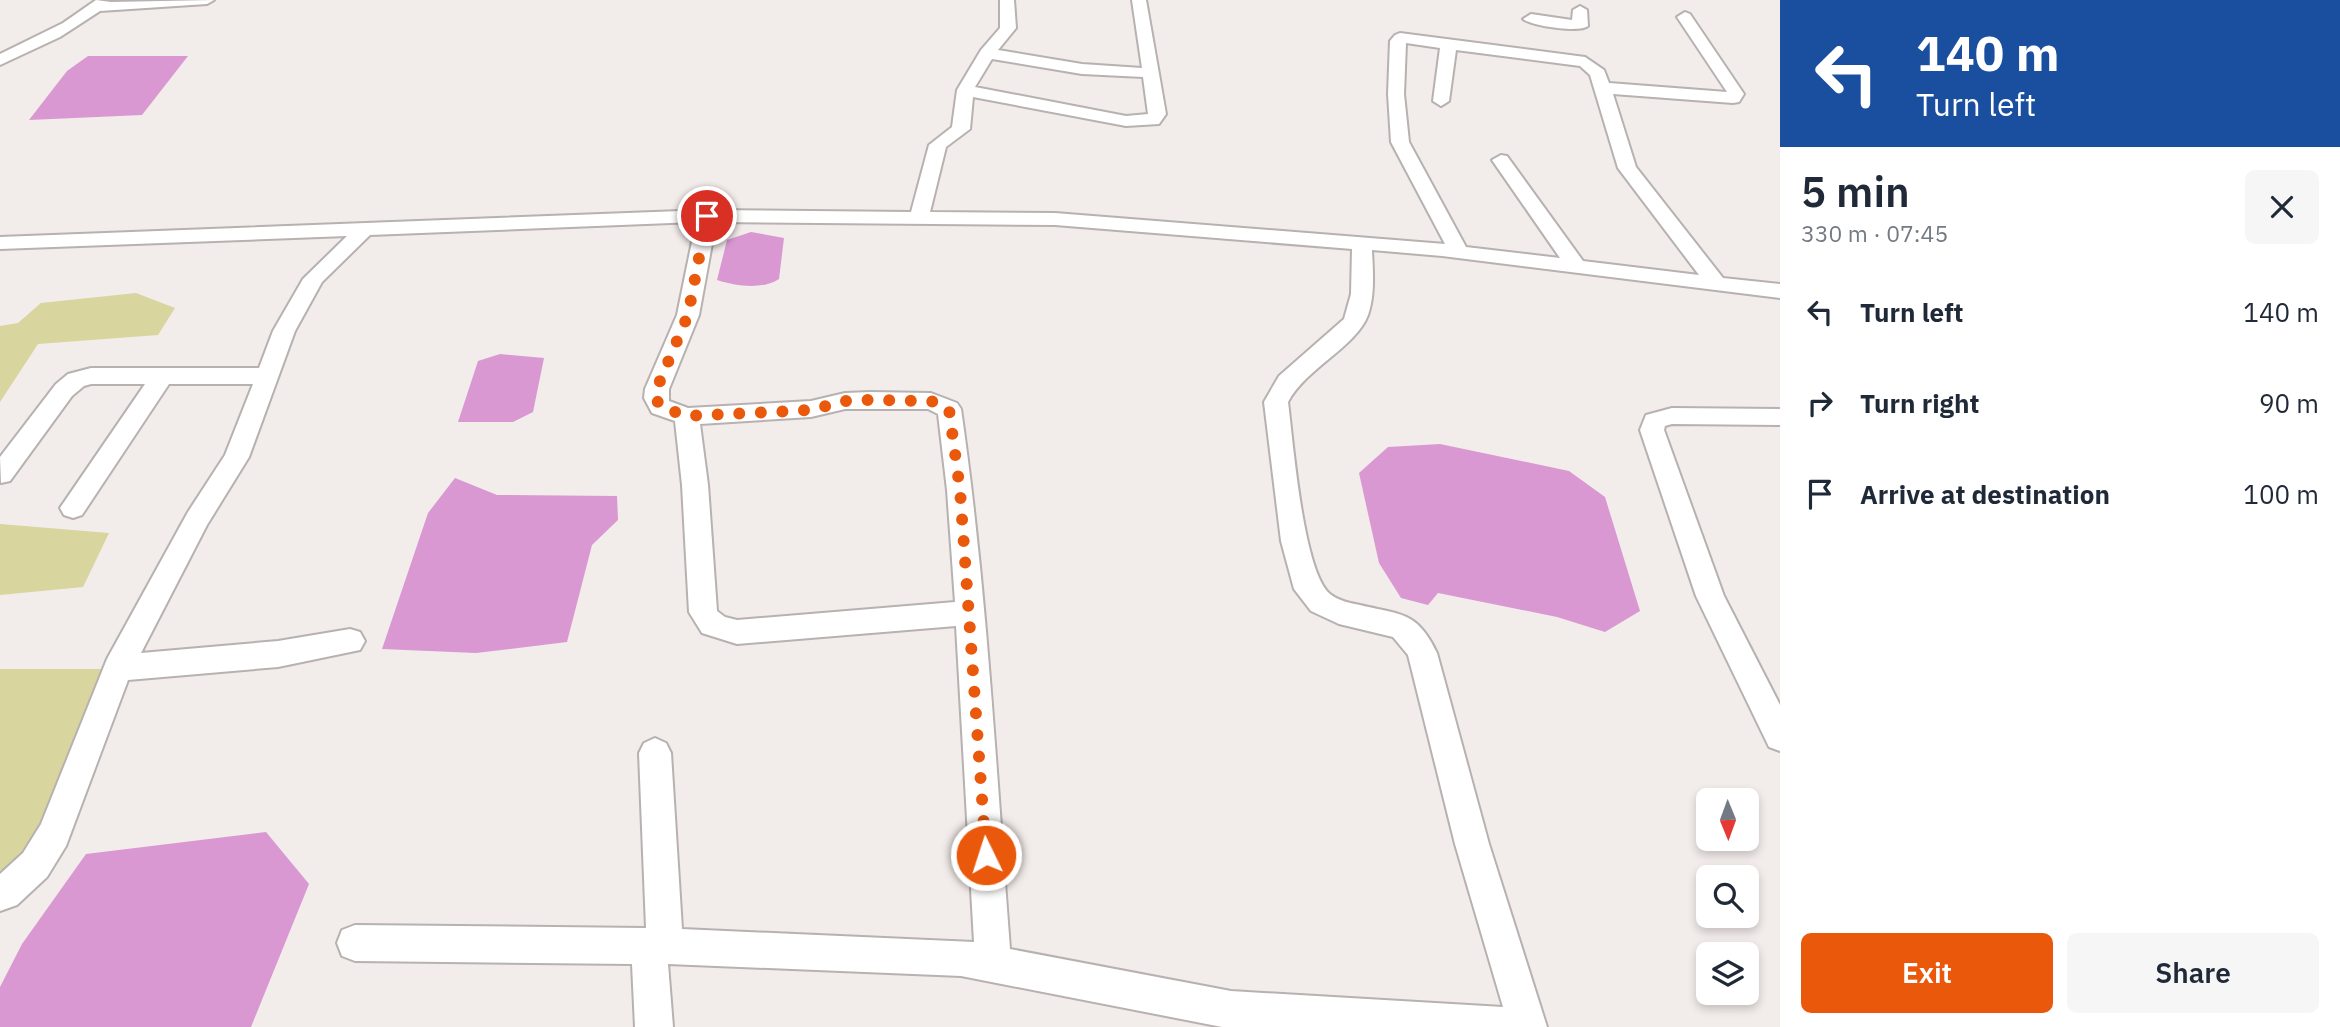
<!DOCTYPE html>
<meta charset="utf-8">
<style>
:root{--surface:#fff;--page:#f6f6f7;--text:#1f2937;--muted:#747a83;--accent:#ea580c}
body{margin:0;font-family:"IBM Plex Sans",sans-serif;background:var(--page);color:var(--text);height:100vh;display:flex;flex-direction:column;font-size:26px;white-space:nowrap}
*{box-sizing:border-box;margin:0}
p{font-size:23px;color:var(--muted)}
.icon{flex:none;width:38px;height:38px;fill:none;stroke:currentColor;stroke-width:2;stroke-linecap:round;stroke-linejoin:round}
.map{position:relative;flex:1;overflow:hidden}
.panel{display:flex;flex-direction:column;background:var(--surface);width:560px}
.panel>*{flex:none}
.hud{background:#1a4fa0;color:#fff;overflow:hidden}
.needle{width:46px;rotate:179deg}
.controls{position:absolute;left:1696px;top:788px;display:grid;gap:14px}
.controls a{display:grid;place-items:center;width:63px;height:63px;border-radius:10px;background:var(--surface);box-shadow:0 4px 10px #0003;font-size:35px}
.pin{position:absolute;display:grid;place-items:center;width:60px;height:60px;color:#fff;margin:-30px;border:4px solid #fff;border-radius:50%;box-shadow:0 2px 7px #0007}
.me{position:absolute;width:77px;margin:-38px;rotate:356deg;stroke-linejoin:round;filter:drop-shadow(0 0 5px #0008)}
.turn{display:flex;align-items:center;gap:24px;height:147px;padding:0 21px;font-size:32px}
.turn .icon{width:91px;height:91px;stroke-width:2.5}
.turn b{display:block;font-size:49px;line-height:60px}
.round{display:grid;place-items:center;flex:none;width:74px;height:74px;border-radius:10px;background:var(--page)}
.overview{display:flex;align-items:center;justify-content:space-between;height:119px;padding:0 21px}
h1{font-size:42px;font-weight:600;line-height:52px}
.cta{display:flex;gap:14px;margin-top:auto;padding:14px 21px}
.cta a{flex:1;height:80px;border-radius:10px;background:var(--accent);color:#fff;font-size:28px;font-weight:600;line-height:80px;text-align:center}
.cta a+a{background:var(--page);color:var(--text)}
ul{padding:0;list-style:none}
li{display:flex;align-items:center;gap:21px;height:91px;padding:0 21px}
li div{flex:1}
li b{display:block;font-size:26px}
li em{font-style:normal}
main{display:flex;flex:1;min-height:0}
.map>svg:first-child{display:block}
.green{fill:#d8d59e}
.water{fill:#d998d2}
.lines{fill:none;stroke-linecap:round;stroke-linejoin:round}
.minor-casing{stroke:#b7b1b0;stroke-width:4}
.minor{fill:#fff;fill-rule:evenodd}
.route{stroke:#ea580c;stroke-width:12;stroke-dasharray:0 21.6}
</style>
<main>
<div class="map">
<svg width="1780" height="1027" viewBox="0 0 1780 1027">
<rect width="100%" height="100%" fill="#f2ecea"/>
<g class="green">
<polygon points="136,293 175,308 158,335 38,344 0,402 0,326 18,323 41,303"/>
<polygon points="0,524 109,533 83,587 0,595"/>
<polygon points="0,669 104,669 33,854 0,871"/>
</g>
<g class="water">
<polygon points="88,56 188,56 142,115 29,120 67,71"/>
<path d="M751,232L784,238L779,279C762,290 736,286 717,280L727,240Z"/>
<polygon points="500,354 544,358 533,412 513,422 458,422 478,361"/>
<polygon points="1440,444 1569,471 1605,497 1640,611 1605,632 1557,617 1438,593 1428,605 1401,598 1379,563 1359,473 1388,447"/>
<polygon points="455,478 497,495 617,496 618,520 592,545 567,642 476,653 382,649 428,513"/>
<polygon points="266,832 309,884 251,1027 0,1027 0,987 22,944 86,854"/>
</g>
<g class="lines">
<g class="minor-casing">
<g id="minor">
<polygon points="96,0 111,2 214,0 207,4 100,11 60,37 0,65 0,54 63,23"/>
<path d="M1000,0H1014L1016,28L998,50L1082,64L1142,68L1132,0H1146L1166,114L1159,124L1126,126L973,97L970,129L946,147L930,212L1055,213L1445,244L1391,142L1388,94L1390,41L1395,35L1400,33L1585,57L1604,70L1609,83L1727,92L1677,17L1685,12L1690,14L1744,94L1739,102L1733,103L1613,94L1636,167L1723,278L1780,284V298L1442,256L1372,250C1373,272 1375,295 1368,315C1356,347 1306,368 1288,402C1293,441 1303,572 1330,594C1339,601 1350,603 1360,605C1401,615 1417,611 1437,653L1489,844L1547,1027H1222L961,976L668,964L673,1027H635L632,964L355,961L342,956L337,943L342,930L355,925L646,928L639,753L644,743L655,738L666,743L671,753L682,929L974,942L956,626L737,644L702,633L689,612L682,485L675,421L652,413L644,398L645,389L677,315L696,222L370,235L322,282L295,331L249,457L207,525L141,653L278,641L350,629L360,632L365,641L360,650L278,667L128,680L66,846L47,877L17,905L0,911V874L23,853L41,824L107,659L188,512L225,455L253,384H169L82,515L73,518L64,515L60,508L145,384H91L84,386L72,396L10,481L1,483L0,457L56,384L68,374L91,368H259L273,331L303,279L347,236L0,249V237L707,210L911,212L929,145L952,127L957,90L981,50L1000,28ZM1406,43L1440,48L1433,101L1441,106L1449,101L1456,50L1580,66L1590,75L1618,168L1699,275L1583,261L1507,156L1501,155L1492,160L1560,258L1466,247L1409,142L1404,94ZM992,59L1082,74L1143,77L1148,114L1126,116L975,87ZM716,222L1055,225L1352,249L1351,294L1344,319L1279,376L1264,402L1281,541L1294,589L1311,611L1339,624L1393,637L1408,655L1455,844L1503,1007L1231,991L1010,949C996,769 987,588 961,409L957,403L931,393L870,392L845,393L811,401L688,408L669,401V389L699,315ZM845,409H928L938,414L947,490L955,602L737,620L725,617L717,611L708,485L700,424L811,417Z"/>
<path d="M1580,6L1587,10L1588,26C1580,33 1532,26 1523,19L1531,14L1572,20L1573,10Z"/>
<polygon points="1672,408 1780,409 1780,425 1672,424 1665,426 1664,430 1724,596 1780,705 1780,751 1769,747 1696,596 1640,430 1646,415"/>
</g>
</g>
<use href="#minor" class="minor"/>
</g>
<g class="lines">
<polyline class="route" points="707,216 688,315 657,388 656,398 660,407 687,416 811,410 845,401 870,400 931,401 949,409 960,490 986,855"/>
</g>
</svg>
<div class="controls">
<a><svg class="needle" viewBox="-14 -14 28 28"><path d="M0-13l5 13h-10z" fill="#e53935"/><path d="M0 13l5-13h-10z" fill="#747a83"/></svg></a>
<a><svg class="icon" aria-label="search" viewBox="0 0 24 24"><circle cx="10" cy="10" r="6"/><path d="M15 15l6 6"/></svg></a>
<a><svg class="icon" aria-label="layers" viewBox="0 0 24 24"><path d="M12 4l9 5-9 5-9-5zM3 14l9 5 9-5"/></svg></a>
</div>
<div class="pin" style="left:707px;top:216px;background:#d93025"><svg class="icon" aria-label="arrive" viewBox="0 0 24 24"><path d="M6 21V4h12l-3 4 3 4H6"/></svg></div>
<svg class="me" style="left:986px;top:855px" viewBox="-20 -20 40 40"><circle r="17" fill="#ea580c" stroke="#fff" stroke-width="3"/><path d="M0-11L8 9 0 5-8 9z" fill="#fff"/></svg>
</div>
<section class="panel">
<div class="hud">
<div class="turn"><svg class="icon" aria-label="left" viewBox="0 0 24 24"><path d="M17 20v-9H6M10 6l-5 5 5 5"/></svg><div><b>140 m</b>Turn left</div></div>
</div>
<div class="overview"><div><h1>5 min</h1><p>330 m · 07:45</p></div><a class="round"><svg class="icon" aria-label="close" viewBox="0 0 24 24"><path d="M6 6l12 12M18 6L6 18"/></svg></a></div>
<ul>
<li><svg class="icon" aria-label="left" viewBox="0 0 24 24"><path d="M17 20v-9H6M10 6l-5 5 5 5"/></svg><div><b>Turn left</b></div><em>140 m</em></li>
<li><svg class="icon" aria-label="right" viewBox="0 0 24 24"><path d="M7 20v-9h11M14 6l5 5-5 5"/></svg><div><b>Turn right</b></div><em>90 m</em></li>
<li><svg class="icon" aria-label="arrive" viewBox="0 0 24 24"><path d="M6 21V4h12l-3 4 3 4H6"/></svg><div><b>Arrive at destination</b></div><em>100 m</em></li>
</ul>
<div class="cta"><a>Exit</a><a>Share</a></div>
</section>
</main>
